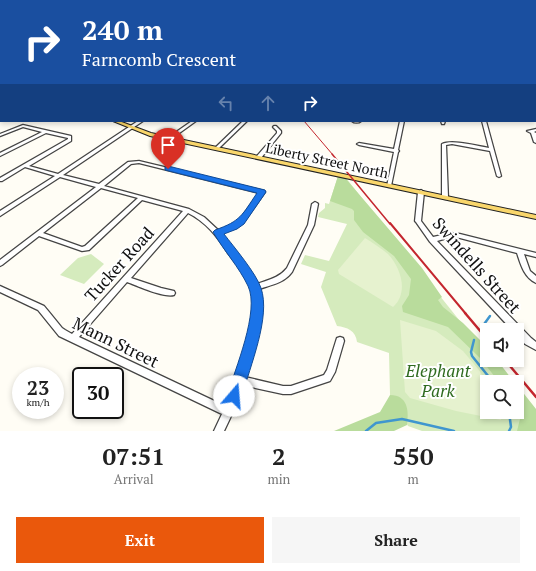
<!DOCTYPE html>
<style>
:root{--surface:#fff;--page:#f6f6f6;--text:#222;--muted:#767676;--accent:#ea580c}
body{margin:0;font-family:"PT Serif",serif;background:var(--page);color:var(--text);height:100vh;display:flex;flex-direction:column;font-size:15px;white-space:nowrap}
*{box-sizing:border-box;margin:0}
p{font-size:13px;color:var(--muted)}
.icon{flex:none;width:22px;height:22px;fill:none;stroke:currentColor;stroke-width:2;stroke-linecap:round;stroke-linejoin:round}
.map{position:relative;height:431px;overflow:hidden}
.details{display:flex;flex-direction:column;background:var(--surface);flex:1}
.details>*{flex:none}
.banner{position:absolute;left:0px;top:0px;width:536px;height:122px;box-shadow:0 2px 6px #0003;background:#1a4fa0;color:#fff;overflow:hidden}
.controls{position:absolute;left:480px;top:323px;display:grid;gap:8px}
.controls a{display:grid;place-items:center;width:44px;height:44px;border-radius:0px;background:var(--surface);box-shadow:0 2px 6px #0003;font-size:20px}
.speed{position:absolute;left:12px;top:367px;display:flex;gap:8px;font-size:20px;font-weight:700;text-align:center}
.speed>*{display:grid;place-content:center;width:52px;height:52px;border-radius:50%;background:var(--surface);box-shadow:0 2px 6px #0003;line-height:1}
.speed small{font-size:10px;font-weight:400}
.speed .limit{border:2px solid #111;border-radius:6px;background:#fff;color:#111}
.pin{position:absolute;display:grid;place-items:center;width:34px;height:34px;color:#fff;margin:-41px -17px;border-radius:50% 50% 50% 0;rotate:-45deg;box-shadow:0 0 4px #0007}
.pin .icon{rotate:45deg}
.me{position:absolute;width:44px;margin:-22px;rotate:18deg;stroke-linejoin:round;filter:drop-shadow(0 0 3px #0008)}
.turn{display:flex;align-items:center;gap:14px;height:84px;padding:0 16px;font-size:18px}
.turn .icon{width:52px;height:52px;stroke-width:2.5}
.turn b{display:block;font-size:28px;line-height:34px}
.lanes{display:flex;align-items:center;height:38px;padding:0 16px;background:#0003;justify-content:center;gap:20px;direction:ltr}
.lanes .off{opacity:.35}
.eta{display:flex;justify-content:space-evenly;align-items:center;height:68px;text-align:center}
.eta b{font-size:24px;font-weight:800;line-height:28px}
.button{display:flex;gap:8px;margin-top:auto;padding:8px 16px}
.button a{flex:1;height:46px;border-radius:0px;background:var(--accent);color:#fff;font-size:16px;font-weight:800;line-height:46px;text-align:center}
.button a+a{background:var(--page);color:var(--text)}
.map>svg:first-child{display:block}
.green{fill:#d5ebbd}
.forest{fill:#b9dc9c}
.pitch{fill:#e6f2cf}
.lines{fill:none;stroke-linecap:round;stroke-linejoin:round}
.stream{stroke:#3f96cf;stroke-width:2.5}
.minor-casing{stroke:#444;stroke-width:2.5}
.major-casing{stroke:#222;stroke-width:2}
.minor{fill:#fff;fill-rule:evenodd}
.major{fill:#f9d66b;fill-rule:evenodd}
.rail-far3{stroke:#c4262e;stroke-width:1}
.rail-far2{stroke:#c4262e;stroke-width:1.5}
.rail-far1{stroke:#c4262e;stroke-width:2}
.rail{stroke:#c4262e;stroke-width:2.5}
.route{fill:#1a73e8;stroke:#114b97}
.labels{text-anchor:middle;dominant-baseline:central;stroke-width:4;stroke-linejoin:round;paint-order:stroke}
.street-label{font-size:14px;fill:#111;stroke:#fff}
.near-street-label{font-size:17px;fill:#111;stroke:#fff}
.near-park-label{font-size:17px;font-style:italic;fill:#2f6b1f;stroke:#fff}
</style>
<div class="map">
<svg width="536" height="431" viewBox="0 0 536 431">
<rect width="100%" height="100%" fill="#fffdf5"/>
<g class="green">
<path d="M338,176L346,178L487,355V360L509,382H487V412H517L536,431H422L408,426L390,395L389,353L357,342C356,331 347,327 337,326L321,287L326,272L301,264L305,255L329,261L347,224L318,217L319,213L325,208V203L329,204Z"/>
<polygon points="91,254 104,264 84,284 60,275 78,258"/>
</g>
<g class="forest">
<polygon points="338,176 346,179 422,268 442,297 438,300 443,307 463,323 483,343 487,348 487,360 497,360 514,382 499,382 480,358 448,327 403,312 402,306 409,295 411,279 394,256 363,232 354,220 354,211 352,209 330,201"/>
<polygon points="517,385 536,409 536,431 517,431 520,419 516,412"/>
<path d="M390,395C408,395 409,411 407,425L394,431H334L380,412Z"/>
</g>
<g class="pitch">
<path d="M365,238C373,243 381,248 388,254C401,268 409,293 393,307L339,274L338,270Z"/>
<polygon points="400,320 436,331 463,351 479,370 487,384 487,412 498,412 501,420 456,411 410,398 405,392"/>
</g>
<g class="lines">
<g class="stream">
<polyline points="482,327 490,316"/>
<polyline points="474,340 471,352 472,356 493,382"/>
<polyline points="509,412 511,427 509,431"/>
<polyline points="366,431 376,423 402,419 454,431"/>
</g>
<g class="minor-casing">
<g id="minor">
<rect x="0" y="68" width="1" height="2"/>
<rect x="535" y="69" width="1" height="2"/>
<rect x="0" y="79" width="1" height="2"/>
<rect x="535" y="80" width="1" height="2"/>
<rect x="535" y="116" width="1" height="2"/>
<path d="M138,121H143L63,175L99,184L128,162L139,161L264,191L265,192L243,223L236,228L221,233L250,272L257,284C268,280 279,278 287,268L308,225L312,204L315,202L317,203L318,204L314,225L292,272C284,283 271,285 259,289C263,320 255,347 245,377L283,386H291L324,375L327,370L336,341L337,338L340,337L343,338L344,341L335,372L330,381L291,394H283L242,385L233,412L224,431H214L222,414L59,336L38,310L0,292V286L44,306L49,312L62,328L65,330L72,334L183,211L142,200L89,250L82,251L39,236L2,265L0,266V260L96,187L60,177L0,216V211L55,176L25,167L2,181H0V178L68,139V138L46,133L0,156V153L42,132L23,127L0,136V134L23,125L71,136V141L29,166L58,174ZM139,163L259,193L239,221L232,226L218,230L204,217L189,209L104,186L131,164ZM101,188L138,198L85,246L82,247L43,233ZM188,213C206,222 217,236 228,253C236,264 249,275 252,288C257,314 246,355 236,377C234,381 235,380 234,383C232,391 228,398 225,406L79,337L127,282C138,286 164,298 174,295L175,293L174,291L161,288L131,278Z"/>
<polygon points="192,121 196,121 171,139 169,139 169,137"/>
<polygon points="243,121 247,121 218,149 216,149 216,147"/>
<path d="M352,121H361C359,123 354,123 352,121Z"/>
<polygon points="400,121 404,121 398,150 399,151 398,152 391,186 389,187 387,186 394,152 359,145 357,144 359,143 394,149"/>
<polygon points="441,121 445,121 444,124 442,124"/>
<path d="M482,121H486L501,176L499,177L497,176L490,151L452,144L446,145L448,197L445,199L443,198L442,197V144C452,139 477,146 489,148Z"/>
<polygon points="274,126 276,126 281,131 281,133 261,158 257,158 257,156 277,133 277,131 273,127"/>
<polygon points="536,129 536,131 534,132 536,133 536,143 534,142 531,133 527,131"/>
<path d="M421,190L424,192L421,221L433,237L451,233L460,234L536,253V257L524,254L530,271L536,276V283C524,277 521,265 517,253L460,238L451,237L437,241L531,338L536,342V350L525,344L517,335V330H512L430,242L416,222L415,221L418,192Z"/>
</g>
</g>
<g class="major-casing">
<g id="major">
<rect x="0" y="95" width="1" height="2"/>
<polygon points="113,121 119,121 151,133 536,215 536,219 150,136"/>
</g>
</g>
<use href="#minor" class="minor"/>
<use href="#major" class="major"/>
<polyline class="rail-far3" points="304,121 333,155"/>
<polyline class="rail-far2" points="332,154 390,224"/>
<polyline class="rail-far1" points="390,223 466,314"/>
<g class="rail">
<polyline points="465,313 487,339"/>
<polyline points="505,360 536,397"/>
</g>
</g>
<linearGradient id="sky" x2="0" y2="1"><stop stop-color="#95c6ee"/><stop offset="0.5" stop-color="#fffefa"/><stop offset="1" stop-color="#fffefa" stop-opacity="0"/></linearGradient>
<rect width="536" height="122" fill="url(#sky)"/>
<path class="route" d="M168,166L265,190L266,192L244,224L237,229L224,234C234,247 256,273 261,288C271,317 250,366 242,396L239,401L234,403L229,401L227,396C235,369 260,311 248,286C239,267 224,251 213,232L215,230C241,221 242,215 257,193L165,170V167Z"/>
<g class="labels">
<g class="street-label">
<text transform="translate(327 160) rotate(12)">Liberty Street North</text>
</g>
<g class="near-street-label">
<text transform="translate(119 264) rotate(-48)">Tucker Road</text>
<text transform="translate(477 265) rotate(48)">Swindells Street</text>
<text transform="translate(116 342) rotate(26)">Mann Street</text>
</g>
<g class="near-park-label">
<text x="438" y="370">Elephant<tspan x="438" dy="20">Park</tspan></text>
</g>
</g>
</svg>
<div class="controls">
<a><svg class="icon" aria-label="sound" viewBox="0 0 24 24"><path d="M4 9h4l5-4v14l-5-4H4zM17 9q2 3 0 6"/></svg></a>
<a><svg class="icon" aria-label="search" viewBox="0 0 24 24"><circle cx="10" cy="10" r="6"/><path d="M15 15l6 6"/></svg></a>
</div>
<div class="speed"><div>23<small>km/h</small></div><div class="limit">30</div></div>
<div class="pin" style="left:168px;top:169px;background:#d93025"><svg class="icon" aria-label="arrive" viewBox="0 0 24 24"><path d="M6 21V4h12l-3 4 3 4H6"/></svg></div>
<svg class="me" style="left:234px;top:396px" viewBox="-20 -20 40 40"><circle r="19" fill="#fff"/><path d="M0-13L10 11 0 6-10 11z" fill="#1a73e8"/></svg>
<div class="banner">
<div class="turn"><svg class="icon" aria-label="right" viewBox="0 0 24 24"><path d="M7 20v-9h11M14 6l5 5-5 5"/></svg><div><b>240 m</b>Farncomb Crescent</div></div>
<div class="lanes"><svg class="icon off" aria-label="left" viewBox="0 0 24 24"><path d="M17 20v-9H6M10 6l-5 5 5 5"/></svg><svg class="icon off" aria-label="ahead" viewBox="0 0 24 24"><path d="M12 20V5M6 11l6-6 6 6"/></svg><svg class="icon" aria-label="right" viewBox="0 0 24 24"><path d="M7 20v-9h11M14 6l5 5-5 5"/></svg></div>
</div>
</div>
<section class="details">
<div class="eta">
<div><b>07:51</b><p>Arrival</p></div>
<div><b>2</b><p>min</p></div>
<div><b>550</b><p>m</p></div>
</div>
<div class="button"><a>Exit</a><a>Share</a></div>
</section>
